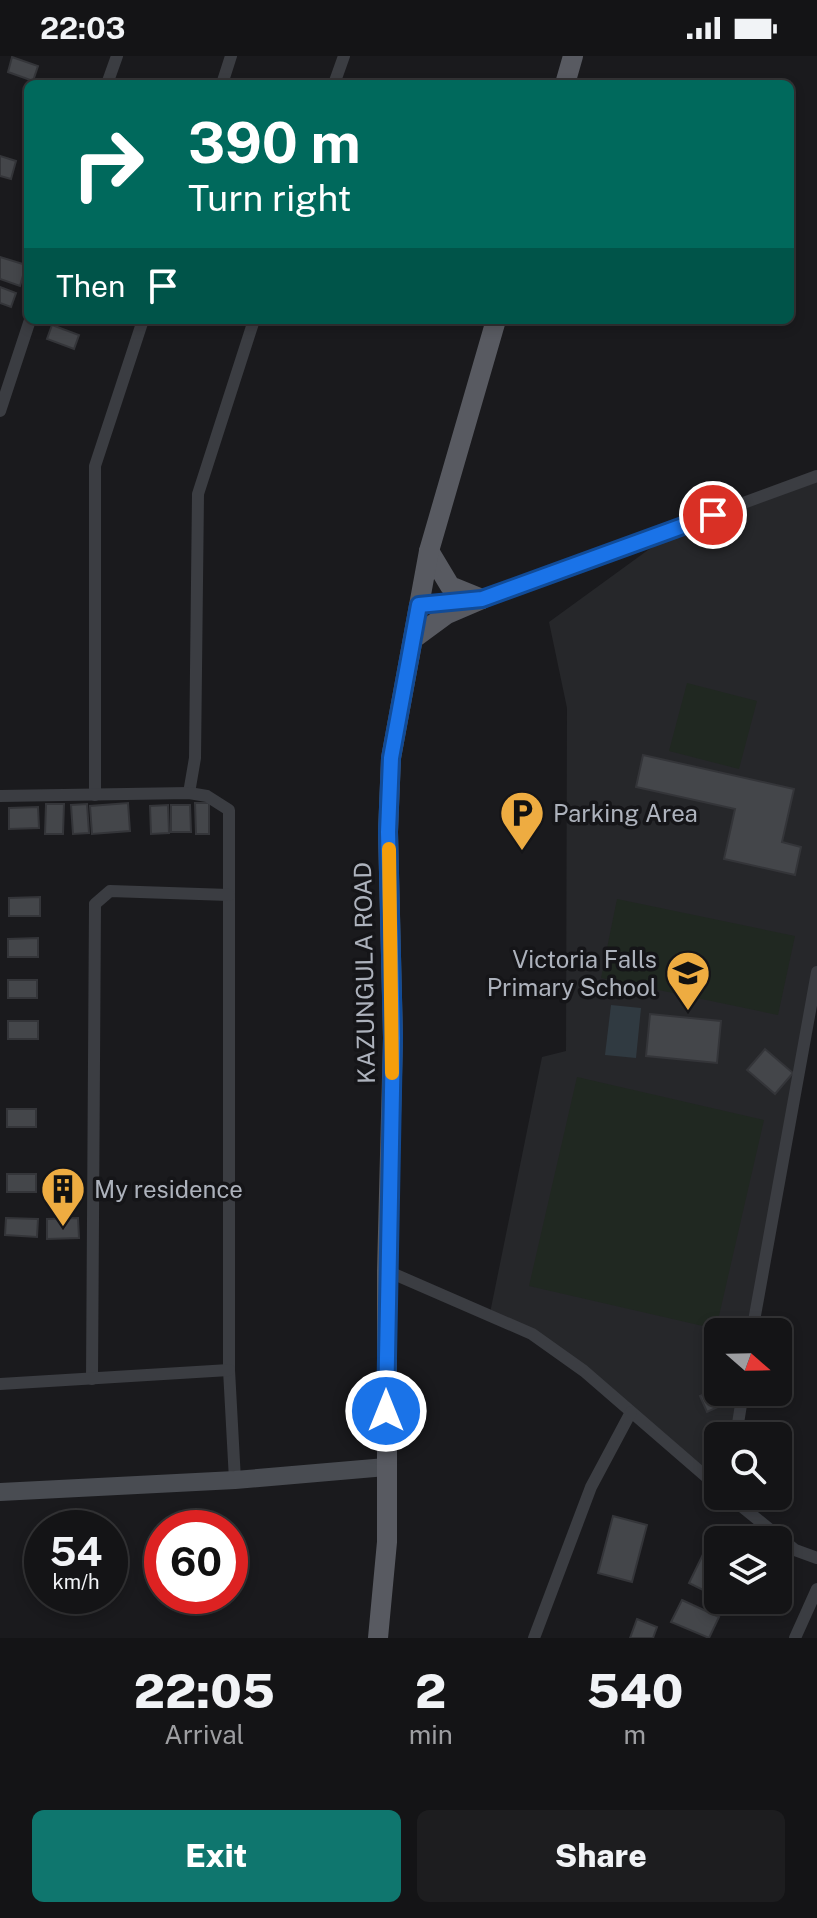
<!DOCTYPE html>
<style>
:root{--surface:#141416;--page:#1d1d1f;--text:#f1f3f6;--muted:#9d9ea1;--line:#333335;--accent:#0f766e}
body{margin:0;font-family:"Public Sans",sans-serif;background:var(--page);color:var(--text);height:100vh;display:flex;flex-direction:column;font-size:30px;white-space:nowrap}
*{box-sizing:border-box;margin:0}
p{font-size:26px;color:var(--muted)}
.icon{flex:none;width:44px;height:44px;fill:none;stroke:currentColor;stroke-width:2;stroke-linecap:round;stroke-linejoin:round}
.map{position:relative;height:1582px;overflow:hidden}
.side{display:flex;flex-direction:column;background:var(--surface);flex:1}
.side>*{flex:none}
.hud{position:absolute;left:24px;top:24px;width:770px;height:244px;border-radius:12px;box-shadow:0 4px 12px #0003,0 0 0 2px var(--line);background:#00695c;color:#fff;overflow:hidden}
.needle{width:52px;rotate:110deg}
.tools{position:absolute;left:704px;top:1262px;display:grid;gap:16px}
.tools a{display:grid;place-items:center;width:88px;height:88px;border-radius:12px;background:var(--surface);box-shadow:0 4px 12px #0003,0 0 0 2px var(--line);font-size:40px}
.speed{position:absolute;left:24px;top:1454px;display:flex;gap:16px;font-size:40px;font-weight:700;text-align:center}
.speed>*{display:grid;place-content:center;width:104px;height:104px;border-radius:50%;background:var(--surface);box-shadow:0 4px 12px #0003,0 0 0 2px var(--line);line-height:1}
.speed small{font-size:20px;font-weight:400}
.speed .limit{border:12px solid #d22;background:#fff;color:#111}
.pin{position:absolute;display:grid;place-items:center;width:68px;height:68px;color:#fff;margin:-34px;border:4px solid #fff;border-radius:50%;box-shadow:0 2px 8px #0007}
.me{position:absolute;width:88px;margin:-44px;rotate:0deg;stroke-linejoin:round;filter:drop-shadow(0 0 6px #0008)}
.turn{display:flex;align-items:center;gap:28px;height:168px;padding:0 32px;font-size:36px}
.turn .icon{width:104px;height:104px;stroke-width:2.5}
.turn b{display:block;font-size:56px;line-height:68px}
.then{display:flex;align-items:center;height:76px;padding:0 32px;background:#0003;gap:16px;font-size:30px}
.eta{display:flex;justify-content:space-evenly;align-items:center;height:136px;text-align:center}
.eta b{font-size:48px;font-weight:800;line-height:56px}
.primary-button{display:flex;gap:16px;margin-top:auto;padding:16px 32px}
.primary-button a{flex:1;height:92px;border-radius:12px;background:var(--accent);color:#fff;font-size:32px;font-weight:800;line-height:92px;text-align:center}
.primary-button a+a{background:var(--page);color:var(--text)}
.status{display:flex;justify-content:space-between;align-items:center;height:56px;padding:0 40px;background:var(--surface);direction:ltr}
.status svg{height:22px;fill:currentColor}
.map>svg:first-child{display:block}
.built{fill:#26272a}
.green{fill:#202821}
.water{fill:#303a41}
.building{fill:#44464a;stroke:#343539;stroke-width:2}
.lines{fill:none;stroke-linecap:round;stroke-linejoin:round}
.street{stroke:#3b3d42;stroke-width:12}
.secondary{stroke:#494c52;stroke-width:18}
.primary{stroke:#585a61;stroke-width:20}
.route-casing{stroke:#114b97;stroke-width:20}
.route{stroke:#1a73e8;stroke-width:14}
.slow{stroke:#f59e0b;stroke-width:14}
.labels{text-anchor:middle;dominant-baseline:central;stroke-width:7;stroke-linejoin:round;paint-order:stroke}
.poi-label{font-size:24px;fill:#adb2bc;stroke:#151518;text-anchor:start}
.street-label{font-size:24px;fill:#adb2bc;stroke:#151518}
</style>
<div class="status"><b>22:03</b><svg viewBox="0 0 49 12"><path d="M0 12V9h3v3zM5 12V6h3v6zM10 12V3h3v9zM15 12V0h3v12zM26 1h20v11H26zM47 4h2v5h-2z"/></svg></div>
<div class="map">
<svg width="817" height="1582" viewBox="0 0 817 1582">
<rect width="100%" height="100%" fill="#1a1a1d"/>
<polygon class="built" points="817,417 817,916 752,1276 718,1276 718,1336 743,1336 736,1380 718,1380 718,1431 584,1315 490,1257 542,1001 566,995 567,652 549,566 648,494 688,471"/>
<g class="green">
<polygon points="687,627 757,645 739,713 669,695"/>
<polygon points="617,843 795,880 778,959 601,922"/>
<polygon points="577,1021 764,1064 716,1273 529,1230"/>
</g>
<polygon class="water" points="611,949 641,952 636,1002 605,999"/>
<g class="building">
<polygon points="12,1 38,10 33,25 8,16"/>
<polygon points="0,100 16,105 11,123 0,120"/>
<polygon points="0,201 26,209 20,230 0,223"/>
<polygon points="0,231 16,237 11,251 0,247"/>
<polygon points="52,269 79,279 74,293 47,283"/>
<polygon points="643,699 794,733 782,786 801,791 795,819 724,803 735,753 636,731"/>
<polygon points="128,747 130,775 92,778 90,750"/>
<polygon points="195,747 209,747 209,778 196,778"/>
<polygon points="46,748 64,748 63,778 45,778"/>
<polygon points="87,748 89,777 73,778 71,749"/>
<polygon points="168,749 169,777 151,778 150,750"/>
<polygon points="171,749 190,749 191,776 171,776"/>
<polygon points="38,751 39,772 9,773 9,752"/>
<polygon points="40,841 40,860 9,860 9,842"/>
<polygon points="38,882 38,901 8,901 8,883"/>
<rect x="8" y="924" width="29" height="18"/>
<polygon points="650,958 721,965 717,1007 646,1000"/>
<rect x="8" y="965" width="30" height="18"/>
<polygon points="765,993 793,1017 775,1038 747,1014"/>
<rect x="7" y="1053" width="29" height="18"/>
<rect x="7" y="1118" width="29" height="18"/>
<polygon points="6,1162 38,1163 37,1181 5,1179"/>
<polygon points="78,1162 79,1182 47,1183 47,1163"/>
<polygon points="718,1332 718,1336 727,1336 731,1345 707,1356 700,1340"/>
<polygon points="613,1460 647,1469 632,1526 598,1517"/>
<polygon points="711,1482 718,1485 715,1540 689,1527"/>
<polygon points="682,1544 719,1561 709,1582 671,1566"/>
<polygon points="637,1563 657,1571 653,1582 630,1582"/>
</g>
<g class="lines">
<g class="street">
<polyline points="107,28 117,0"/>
<polyline points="222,28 231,0"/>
<polyline points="334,28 344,0"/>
<polyline points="0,355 30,264"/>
<polyline points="419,549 482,543 817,420"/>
<polyline points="189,737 195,702 198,438 254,264"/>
<polyline points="95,739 95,410 143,264"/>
<polyline points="0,740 189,737 207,740 229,754 229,1314 235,1424"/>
<polyline points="387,1215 532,1278 584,1315 718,1431"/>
<polyline points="752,1276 817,916"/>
<polyline points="92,1323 95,848 110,835 229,839"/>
<polyline points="0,1328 229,1314"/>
<polyline points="736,1380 743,1336"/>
<polyline points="729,1440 795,1494 817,1502"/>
<polyline points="534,1582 591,1431 631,1356"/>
<polyline points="795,1582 817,1533"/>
</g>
<polyline class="secondary" points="0,1436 235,1424 386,1411"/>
<g class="primary">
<polyline points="565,28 573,0"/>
<polyline points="429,495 450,530 482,543"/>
<polyline points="413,583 447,558 482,543"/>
<polyline points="378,1582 387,1486 387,1215 393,982 388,776 391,702 429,495 496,264"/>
</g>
</g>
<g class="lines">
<g class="route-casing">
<polyline id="route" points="386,1355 393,982 388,776 391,702 419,549 482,543 713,459"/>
</g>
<use href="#route" class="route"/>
<polyline class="slow" points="389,793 392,1017"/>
</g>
<defs>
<g id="parking-pin" transform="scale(2.3)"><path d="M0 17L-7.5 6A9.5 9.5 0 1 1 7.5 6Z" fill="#eeac41" stroke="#151518"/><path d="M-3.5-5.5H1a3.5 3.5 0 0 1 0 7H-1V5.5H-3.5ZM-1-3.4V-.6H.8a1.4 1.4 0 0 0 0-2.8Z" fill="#111"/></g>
<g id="school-pin" transform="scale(2.3)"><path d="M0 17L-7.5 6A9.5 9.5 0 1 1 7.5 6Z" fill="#eeac41" stroke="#151518"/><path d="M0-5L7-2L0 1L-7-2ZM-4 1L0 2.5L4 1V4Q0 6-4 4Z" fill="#111"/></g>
<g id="building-pin" transform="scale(2.3)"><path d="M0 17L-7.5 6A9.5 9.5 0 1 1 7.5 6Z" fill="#eeac41" stroke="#151518"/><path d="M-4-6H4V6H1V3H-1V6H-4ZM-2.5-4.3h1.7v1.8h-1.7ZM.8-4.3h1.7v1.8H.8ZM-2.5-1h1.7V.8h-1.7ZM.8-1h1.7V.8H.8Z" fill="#111"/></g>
</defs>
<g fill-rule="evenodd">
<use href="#parking-pin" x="522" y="757"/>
<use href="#school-pin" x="688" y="917"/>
<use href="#building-pin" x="63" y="1133"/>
</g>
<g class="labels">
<g class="poi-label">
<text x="553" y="757">Parking Area</text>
<text x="657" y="903" text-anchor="end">Victoria Falls<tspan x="657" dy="28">Primary School</tspan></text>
<text x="94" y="1133">My residence</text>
</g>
<g class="street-label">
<text transform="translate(364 917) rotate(-91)">KAZUNGULA ROAD</text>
</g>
</g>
</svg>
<div class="tools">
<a><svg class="needle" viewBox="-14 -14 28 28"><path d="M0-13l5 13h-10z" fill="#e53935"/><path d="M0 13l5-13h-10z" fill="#9d9ea1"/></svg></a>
<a><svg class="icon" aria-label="search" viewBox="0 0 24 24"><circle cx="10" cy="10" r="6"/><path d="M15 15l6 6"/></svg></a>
<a><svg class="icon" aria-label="layers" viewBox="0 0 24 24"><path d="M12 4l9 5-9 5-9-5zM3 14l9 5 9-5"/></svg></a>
</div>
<div class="speed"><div>54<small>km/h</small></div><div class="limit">60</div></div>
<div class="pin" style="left:713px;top:459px;background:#d93025"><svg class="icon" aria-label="arrive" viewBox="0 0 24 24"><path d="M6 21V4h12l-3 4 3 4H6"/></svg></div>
<svg class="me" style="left:386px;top:1355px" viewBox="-20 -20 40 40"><circle r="17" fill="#1a73e8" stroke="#fff" stroke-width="3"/><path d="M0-11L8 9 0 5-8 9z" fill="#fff"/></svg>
<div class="hud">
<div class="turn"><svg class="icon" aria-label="right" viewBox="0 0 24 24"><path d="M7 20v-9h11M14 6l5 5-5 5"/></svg><div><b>390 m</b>Turn right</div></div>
<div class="then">Then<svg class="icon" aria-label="arrive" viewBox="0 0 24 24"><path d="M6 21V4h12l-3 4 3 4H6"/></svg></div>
</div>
</div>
<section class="side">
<div class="eta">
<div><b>22:05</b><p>Arrival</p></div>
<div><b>2</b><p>min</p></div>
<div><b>540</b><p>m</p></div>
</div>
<div class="primary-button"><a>Exit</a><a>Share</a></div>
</section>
